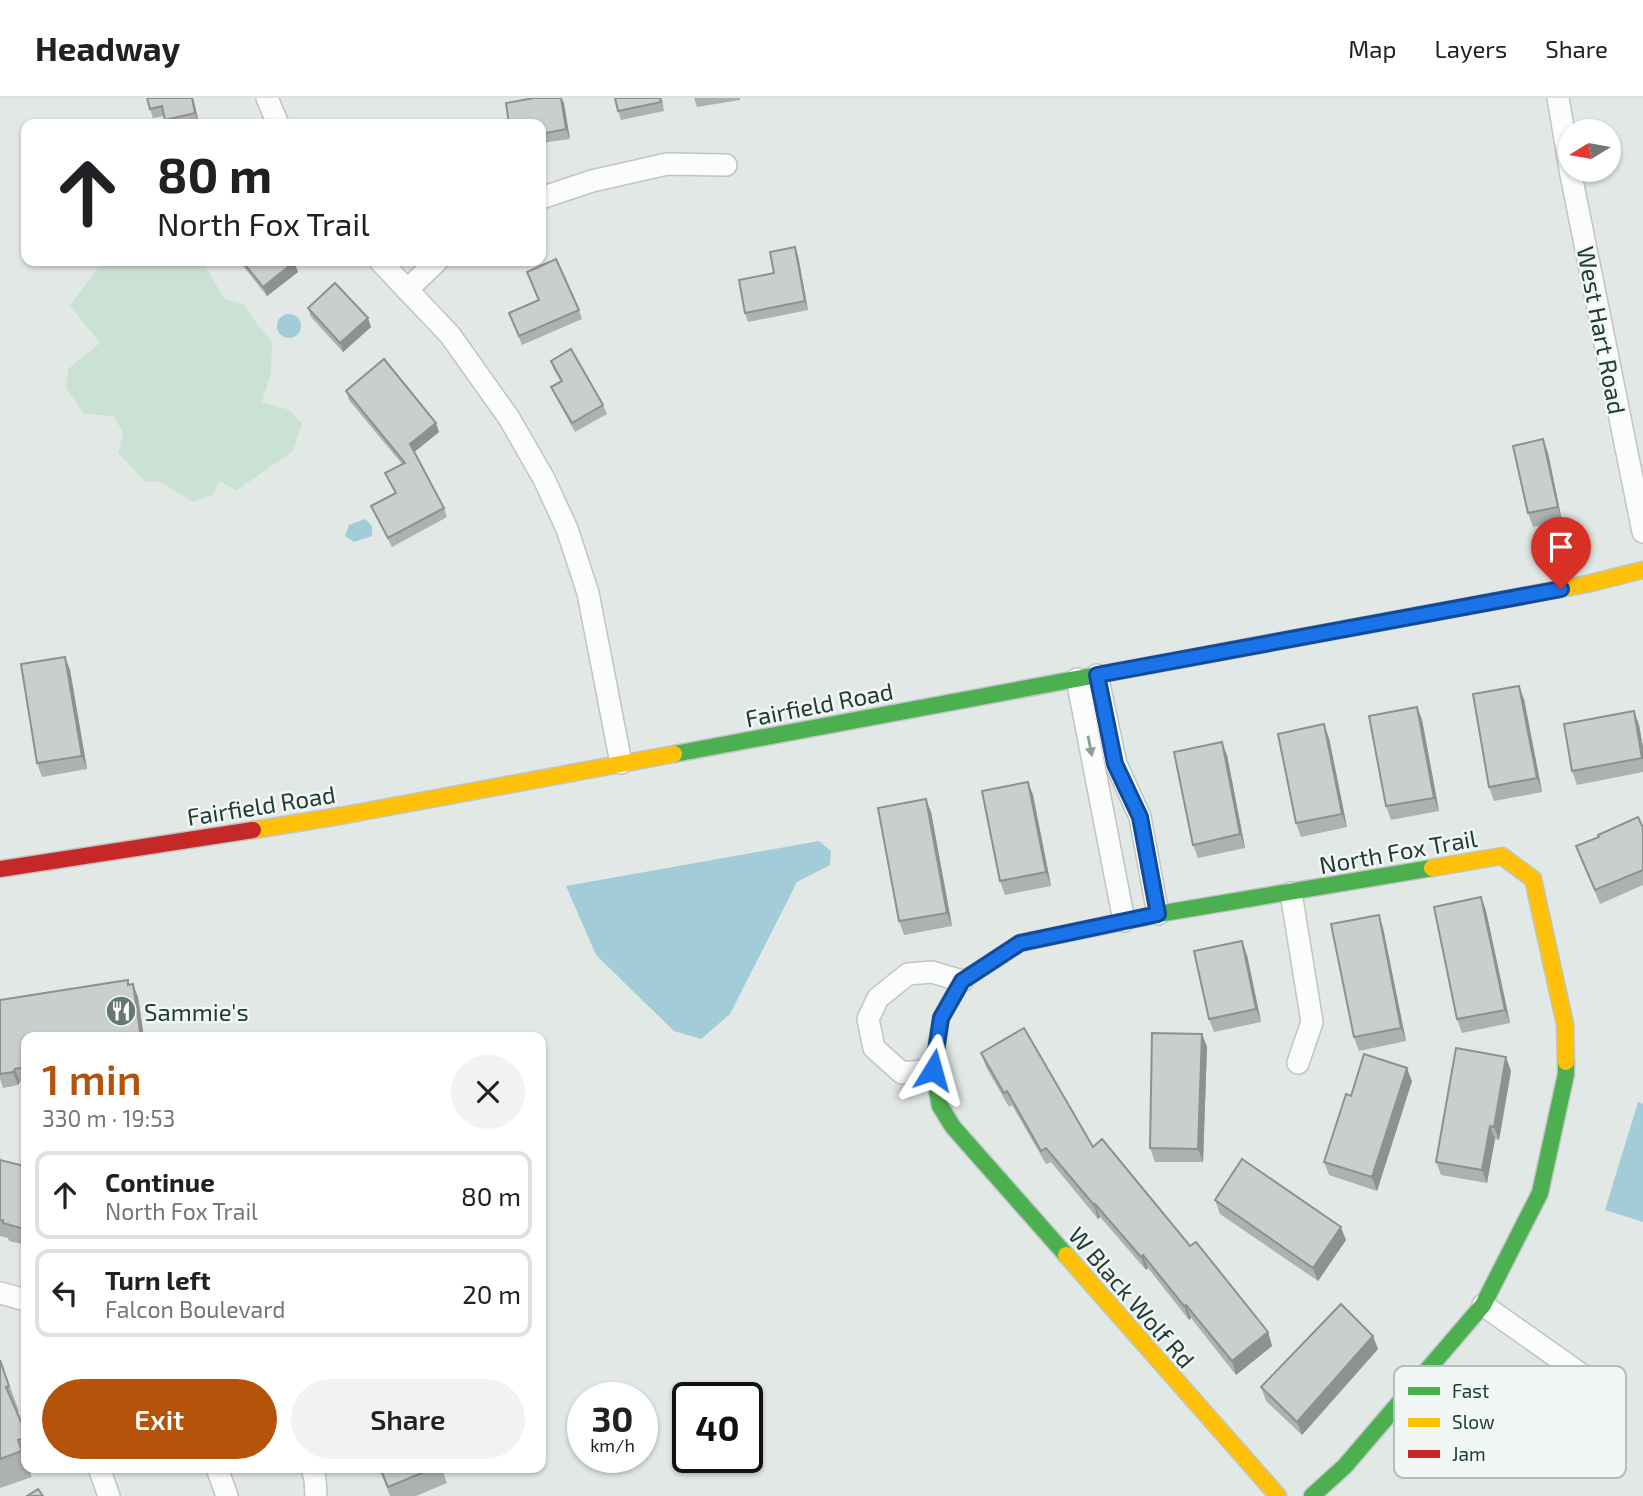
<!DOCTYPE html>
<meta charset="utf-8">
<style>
:root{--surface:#fff;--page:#f2f2f2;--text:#202124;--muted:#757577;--line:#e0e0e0;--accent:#b45309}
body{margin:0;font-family:"Exo 2",sans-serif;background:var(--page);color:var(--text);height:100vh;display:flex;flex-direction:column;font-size:26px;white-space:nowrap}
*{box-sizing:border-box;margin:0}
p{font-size:23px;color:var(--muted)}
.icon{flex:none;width:38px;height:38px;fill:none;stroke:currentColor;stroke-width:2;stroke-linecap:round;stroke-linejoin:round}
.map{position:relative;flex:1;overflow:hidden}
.side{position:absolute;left:21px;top:934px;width:525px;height:441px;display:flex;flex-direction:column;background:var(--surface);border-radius:14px;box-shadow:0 2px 5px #0004}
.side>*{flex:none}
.banner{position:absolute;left:21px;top:21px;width:525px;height:147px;border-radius:14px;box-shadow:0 2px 5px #0004;background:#fff;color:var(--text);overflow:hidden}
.needle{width:46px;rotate:259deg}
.fabs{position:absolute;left:1558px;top:21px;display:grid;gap:14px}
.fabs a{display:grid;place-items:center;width:63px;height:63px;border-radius:50%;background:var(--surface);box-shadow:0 2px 5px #0004;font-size:35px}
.speed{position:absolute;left:567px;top:1284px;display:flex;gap:14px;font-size:35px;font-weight:700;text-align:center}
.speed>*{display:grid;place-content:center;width:91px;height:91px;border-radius:50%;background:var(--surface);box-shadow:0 2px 5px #0004;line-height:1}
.speed small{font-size:18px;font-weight:400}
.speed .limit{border:4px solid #111;border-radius:10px;background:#fff;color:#111}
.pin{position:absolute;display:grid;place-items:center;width:60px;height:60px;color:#fff;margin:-72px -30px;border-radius:50% 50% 50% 0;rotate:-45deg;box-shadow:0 0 7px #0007}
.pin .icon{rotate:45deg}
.me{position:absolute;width:77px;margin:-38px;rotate:8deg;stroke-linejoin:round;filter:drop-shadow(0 0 5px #0008)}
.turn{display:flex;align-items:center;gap:24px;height:147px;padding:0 21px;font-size:32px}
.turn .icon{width:91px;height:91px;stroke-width:2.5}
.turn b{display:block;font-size:49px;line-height:60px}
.round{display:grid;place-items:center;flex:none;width:74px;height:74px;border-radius:37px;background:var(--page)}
.headline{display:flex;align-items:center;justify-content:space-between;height:119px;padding:0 21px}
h1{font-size:42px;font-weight:600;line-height:52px;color:var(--accent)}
.button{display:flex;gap:14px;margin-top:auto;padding:14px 21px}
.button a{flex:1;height:80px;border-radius:42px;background:var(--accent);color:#fff;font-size:28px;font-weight:600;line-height:80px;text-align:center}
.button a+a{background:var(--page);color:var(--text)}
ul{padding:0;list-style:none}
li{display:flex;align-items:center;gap:21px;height:88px;margin:0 14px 10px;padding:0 7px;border:4px solid var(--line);border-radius:14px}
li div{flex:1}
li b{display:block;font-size:26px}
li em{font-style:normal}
header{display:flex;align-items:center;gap:42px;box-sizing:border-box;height:98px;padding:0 35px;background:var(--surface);border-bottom:2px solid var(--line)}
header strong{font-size:33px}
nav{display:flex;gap:38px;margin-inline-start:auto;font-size:24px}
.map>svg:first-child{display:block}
.green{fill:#cae2d3}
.water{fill:#a1ccd8}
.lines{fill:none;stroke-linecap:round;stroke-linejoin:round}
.street-casing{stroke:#bfc5c3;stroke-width:24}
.fast-casing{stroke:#bec6c3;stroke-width:19}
.slow-casing{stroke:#bec6c3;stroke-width:19}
.jam-casing{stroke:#bec6c3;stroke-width:19}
.street{stroke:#fbfcfb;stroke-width:21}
.fast{stroke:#4caf50;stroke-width:16}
.slow{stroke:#ffc107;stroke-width:16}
.jam{stroke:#c62828;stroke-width:16}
.wall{fill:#adb2b0}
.shaded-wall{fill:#8d9190}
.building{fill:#c9cfcd;stroke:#8d9190;stroke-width:2}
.oneway{fill:#8e9c98}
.route-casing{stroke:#114b97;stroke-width:18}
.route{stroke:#1a73e8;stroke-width:12}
.labels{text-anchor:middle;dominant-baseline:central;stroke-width:5;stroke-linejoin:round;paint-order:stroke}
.street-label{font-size:24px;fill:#203b36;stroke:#f0f7f4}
.poi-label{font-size:24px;fill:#203b36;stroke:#f0f7f4;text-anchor:start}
.key{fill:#f0f7f4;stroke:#b2bfbb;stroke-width:2}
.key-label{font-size:19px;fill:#203b36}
</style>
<header>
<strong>Headway</strong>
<nav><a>Map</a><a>Layers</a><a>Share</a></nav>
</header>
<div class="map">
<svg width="1643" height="1398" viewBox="0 0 1643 1398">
<rect width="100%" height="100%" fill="#e2e8e5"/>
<polygon class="green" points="106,163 203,163 224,201 244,206 258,228 272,243 271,275 262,304 290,312 302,326 292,354 237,392 219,383 213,397 193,404 160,384 146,384 118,355 123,335 114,318 84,316 66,290 68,271 100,245 70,208 100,166"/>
<g class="water">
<circle cx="289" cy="228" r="12"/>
<polygon points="365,421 372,428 372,438 354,444 345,438 349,427"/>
<polygon points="819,743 831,753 830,767 797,784 730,916 701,941 674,933 596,857 566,788"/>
<polygon points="1638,1004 1643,1006 1643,1124 1605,1112"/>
</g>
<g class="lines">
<g class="street-casing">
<g id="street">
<polyline points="267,0 278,26"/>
<polyline points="1558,0 1570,70"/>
<polyline points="1570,72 1643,434"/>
<polyline points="541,100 592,83 667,66 726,67"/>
<polyline points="380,163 450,237 509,320 544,381 567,431 588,495 621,665"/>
<polyline points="407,192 437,163"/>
<polyline points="1097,577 1116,666 1140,719 1158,816"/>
<polyline points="1077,581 1124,823"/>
<polyline points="1291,795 1312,924 1298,965"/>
<polyline points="933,972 902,975 874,950 868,921 878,900 908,876 932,874 962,883"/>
<polyline points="0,1195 26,1202"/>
<polyline points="1483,1207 1585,1279"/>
<polyline points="99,1370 109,1398"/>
<polyline points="217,1370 227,1398"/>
<polyline points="312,1370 315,1381 316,1398"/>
</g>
</g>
<g class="fast-casing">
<g id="fast">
<polyline points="674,656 1178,562"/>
<polyline points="1066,1157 953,1029 940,1008 933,972 941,920 962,883 1020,845 1164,815 1432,770"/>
<polyline points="1312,1398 1345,1368 1483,1207 1540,1095 1566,976 1566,964"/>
</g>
</g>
<g class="slow-casing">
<g id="slow">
<polyline points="1178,562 1587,486 1643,472"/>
<polyline points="253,732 340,718 674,656"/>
<polyline points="1432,770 1502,758 1533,781 1565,926 1566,964"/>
<polyline points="1066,1157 1278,1398"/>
</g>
</g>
<g class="jam-casing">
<polyline id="jam" points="0,771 253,732"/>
</g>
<use href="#street" class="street"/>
<use href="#fast" class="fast"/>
<use href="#slow" class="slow"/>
<use href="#jam" class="jam"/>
</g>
<g class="wall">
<polygon points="193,0 199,24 190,26 166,26 164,18 153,20 150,11"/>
<polygon points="534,0 562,0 570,41 541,45 541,26"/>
<polygon points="615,0 662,0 664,13 621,22 618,13"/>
<polygon points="694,0 740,0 740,2 697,9"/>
<polygon points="795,149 798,158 808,212 748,224 745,215"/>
<polygon points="239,163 293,163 298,174 267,198"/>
<polygon points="527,174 579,212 582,221 522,247 509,215 539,202"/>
<polygon points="308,210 371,229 343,254 311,219"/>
<polygon points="551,263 603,307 607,316 575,334 555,298 551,289 561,284 554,272"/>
<polygon points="346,293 439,334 414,354 444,410 447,419 392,449 375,417 371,408 395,395 385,375 402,366 349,302"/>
<polygon points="1543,341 1548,355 1562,423 1533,429 1528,415"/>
<polygon points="70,572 87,671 42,679 37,665"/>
<polygon points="1524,601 1542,694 1494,703 1489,689"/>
<polygon points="1417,609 1422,622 1439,713 1391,722 1386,708"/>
<polygon points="1634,613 1639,627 1643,650 1643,674 1577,687 1572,673"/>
<polygon points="1329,640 1347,729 1301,739 1296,725"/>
<polygon points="1227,657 1245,750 1198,760 1193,747"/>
<polygon points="1028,684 1033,697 1051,788 1005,797 1000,783"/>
<polygon points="931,714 952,828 904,837 899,823"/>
<polygon points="1643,730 1643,787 1600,806 1576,748"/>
<polygon points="1481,799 1486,813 1510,925 1462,935 1457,921"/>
<polygon points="1383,830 1406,943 1359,953 1354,939"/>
<polygon points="1247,857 1261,924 1214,934 1209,921"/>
<polygon points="129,887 138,899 144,940 26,940 26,983 20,984 18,987 3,990 0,981 0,902"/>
<polygon points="1202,936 1207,949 1203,1064 1155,1064 1150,1050"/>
<polygon points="981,955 1093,1049 1190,1148 1268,1234 1272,1248 1236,1277 1191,1220 1189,1222 1148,1170 1146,1172 1100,1119 1098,1121 1051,1064 1046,1066 1012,1007 1009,1009 986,969"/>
<polygon points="1511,973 1499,1042 1495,1041 1487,1085 1441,1077 1436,1064"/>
<polygon points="1412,983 1377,1093 1329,1077 1324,1064 1351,998"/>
<polygon points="0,1059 1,1062 24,1068 26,1061 26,1147 9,1143 8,1140 0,1138"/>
<polygon points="1215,1102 1346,1142 1318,1183 1220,1116"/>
<polygon points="1378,1251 1302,1337 1266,1303 1261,1289"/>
<polygon points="0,1262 19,1313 17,1314 26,1335 26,1370 28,1370 32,1379 0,1390"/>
<polygon points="379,1370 453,1370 443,1374 447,1385 416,1398 390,1398"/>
</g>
<g class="shaded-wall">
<polygon points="192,0 193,0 199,24 195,15"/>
<polygon points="561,0 564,5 570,41 566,31"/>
<polygon points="795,149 798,158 808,212 805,203"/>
<polygon points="294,164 298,174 267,198 263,189"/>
<polygon points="368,220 371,229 343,254 340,245"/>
<polygon points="436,325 439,334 413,355 410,346"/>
<polygon points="1543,341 1548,355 1562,423 1558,409"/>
<polygon points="65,559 70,572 87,671 82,658"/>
<polygon points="1519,588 1524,601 1542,694 1537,680"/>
<polygon points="1417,609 1422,622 1439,713 1434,700"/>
<polygon points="1634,613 1639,627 1643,650 1643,662"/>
<polygon points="1324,626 1329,640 1347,729 1342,716"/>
<polygon points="1222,644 1227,657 1245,750 1240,736"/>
<polygon points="1028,684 1033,697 1051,788 1046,774"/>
<polygon points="926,701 931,714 952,828 947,815"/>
<polygon points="1481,799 1486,813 1510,925 1505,912"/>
<polygon points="1379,817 1383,830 1406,943 1401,930"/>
<polygon points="1242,843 1247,857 1261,924 1256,911"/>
<polygon points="133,886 138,899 144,940 141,940"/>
<polygon points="1202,936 1207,949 1203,1064 1198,1051"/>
<polygon points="1506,959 1511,973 1499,1042 1494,1029"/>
<polygon points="1407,970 1412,983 1377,1093 1372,1079"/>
<polygon points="15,971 20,984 18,987 13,974"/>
<polygon points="1490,1028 1495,1041 1487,1085 1482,1072"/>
<polygon points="1095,1106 1100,1119 1098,1121 1094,1107"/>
<polygon points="1341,1129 1346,1142 1318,1183 1313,1170"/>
<polygon points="1143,1157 1148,1170 1146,1172 1141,1159"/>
<polygon points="1186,1207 1191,1220 1189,1222 1184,1208"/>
<polygon points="1268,1234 1272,1248 1236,1277 1232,1263"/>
<polygon points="1373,1238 1378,1251 1302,1337 1297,1324"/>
</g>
<g class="building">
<polygon points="147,0 192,0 195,15 165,22 162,8 150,11"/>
<polygon points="534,0 561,0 566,31 541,36 541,26 509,26 506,5"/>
<polygon points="615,0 660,0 661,4 618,13"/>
<polygon points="795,149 805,203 745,215 739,182 774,175 770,154"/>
<polygon points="556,161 579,212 519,238 509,215 539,202 527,174"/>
<polygon points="242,163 293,163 294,164 263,189"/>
<polygon points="335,185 368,220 340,245 308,210"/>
<polygon points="571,251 603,307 572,325 551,289 562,283 551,263"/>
<polygon points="384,261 436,325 410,346 444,410 388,440 371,408 396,395 385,375 405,365 346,293"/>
<polygon points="1543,341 1558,409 1528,415 1513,348"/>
<polygon points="65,559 82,658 37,665 21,566"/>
<polygon points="1519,588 1537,680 1489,689 1473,596"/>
<polygon points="1417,609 1434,700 1386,708 1369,618"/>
<polygon points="1634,613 1642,660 1572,673 1564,626"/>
<polygon points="1324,626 1342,716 1296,725 1278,636"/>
<polygon points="1222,644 1240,736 1193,747 1174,654"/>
<polygon points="1028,684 1046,774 1000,783 982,693"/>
<polygon points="926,701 947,815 899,823 878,710"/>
<polygon points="1638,719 1643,730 1643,772 1595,792 1576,748 1599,739 1598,737"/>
<polygon points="1481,799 1505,912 1457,921 1434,809"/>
<polygon points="1379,817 1401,930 1354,939 1331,826"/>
<polygon points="1242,843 1256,911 1209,921 1194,853"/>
<polygon points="128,882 128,887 133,886 141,940 26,940 26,969 15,971 13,974 0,976 0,902"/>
<polygon points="1024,930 1093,1049 1102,1041 1190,1148 1196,1144 1268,1234 1232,1263 1186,1207 1184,1208 1143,1157 1141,1159 1095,1106 1094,1107 1046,1050 1041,1053 1007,993 1004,995 981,955"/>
<polygon points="1152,935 1202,936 1198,1051 1150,1050"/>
<polygon points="1456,950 1506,959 1494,1029 1490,1028 1482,1072 1436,1064"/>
<polygon points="1364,956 1407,970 1372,1079 1324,1064 1346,996 1351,998"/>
<polygon points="26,1061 26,1130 24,1131 3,1125 3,1122 0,1122 0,1062 24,1068"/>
<polygon points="1242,1061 1341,1129 1313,1170 1215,1102"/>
<polygon points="1341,1206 1373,1238 1297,1324 1261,1289"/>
<polygon points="0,1262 9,1288 6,1289 26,1335 26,1339 18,1342 22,1353 0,1361"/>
<polygon points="380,1370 434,1370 388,1389"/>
<polygon points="38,1391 43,1398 27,1398"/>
</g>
<defs><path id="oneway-solid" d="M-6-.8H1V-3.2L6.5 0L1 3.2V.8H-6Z" transform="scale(1.75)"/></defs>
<use class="oneway" href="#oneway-solid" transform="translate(1090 648) rotate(79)"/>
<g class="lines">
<g class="route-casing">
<polyline id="route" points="933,972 941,920 962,883 1020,845 1158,816 1140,719 1115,666 1097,577 1561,491"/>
</g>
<use href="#route" class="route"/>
</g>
<defs>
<g id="restaurant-disc" transform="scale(1.575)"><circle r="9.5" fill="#647873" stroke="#f0f7f4"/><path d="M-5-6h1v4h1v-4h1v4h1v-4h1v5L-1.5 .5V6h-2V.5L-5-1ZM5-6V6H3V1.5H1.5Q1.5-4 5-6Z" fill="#fff"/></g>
</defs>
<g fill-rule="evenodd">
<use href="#restaurant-disc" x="121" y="913"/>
</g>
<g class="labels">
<g class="street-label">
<text transform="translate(1602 232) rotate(79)">West Hart Road</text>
<text transform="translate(819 606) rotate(-11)">Fairfield Road</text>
<text transform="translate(261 707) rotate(-9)">Fairfield Road</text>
<text transform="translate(1398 753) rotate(-10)">North Fox Trail</text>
<text transform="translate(1132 1199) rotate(49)">W Black Wolf Rd</text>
</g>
<g class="poi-label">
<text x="144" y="913">Sammie's</text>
</g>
</g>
<rect x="1394" y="1268" width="232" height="112" rx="10" class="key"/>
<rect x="1408" y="1289" width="32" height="8" fill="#4caf50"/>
<rect x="1408" y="1320" width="32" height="9" fill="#ffc107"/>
<rect x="1408" y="1352" width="32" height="8" fill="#c62828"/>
<g class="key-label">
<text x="1452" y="1300">Fast</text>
<text x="1452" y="1331">Slow</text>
<text x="1452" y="1363">Jam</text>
</g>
</svg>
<div class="fabs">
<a><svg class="needle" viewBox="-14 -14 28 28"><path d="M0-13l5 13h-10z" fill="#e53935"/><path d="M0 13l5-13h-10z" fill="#757577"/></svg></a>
</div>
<div class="speed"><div>30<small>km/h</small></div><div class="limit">40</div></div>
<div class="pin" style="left:1561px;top:491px;background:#d93025"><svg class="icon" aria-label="arrive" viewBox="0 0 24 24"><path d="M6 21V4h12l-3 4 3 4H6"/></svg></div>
<svg class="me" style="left:933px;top:972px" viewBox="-20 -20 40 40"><path d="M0-17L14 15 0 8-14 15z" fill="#1a73e8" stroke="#fff" stroke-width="4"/></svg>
<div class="banner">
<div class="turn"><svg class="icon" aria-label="ahead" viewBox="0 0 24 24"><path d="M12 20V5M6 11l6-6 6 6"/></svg><div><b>80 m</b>North Fox Trail</div></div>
</div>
<section class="side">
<div class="headline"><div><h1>1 min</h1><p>330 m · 19:53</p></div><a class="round"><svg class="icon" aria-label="close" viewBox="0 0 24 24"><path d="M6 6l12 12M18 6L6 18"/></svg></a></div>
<ul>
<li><svg class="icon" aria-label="ahead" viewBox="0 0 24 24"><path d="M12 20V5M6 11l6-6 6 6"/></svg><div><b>Continue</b><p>North Fox Trail</p></div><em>80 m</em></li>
<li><svg class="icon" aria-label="left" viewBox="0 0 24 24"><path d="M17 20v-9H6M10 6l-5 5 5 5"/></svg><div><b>Turn left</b><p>Falcon Boulevard</p></div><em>20 m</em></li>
</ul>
<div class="button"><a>Exit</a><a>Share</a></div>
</section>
</div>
